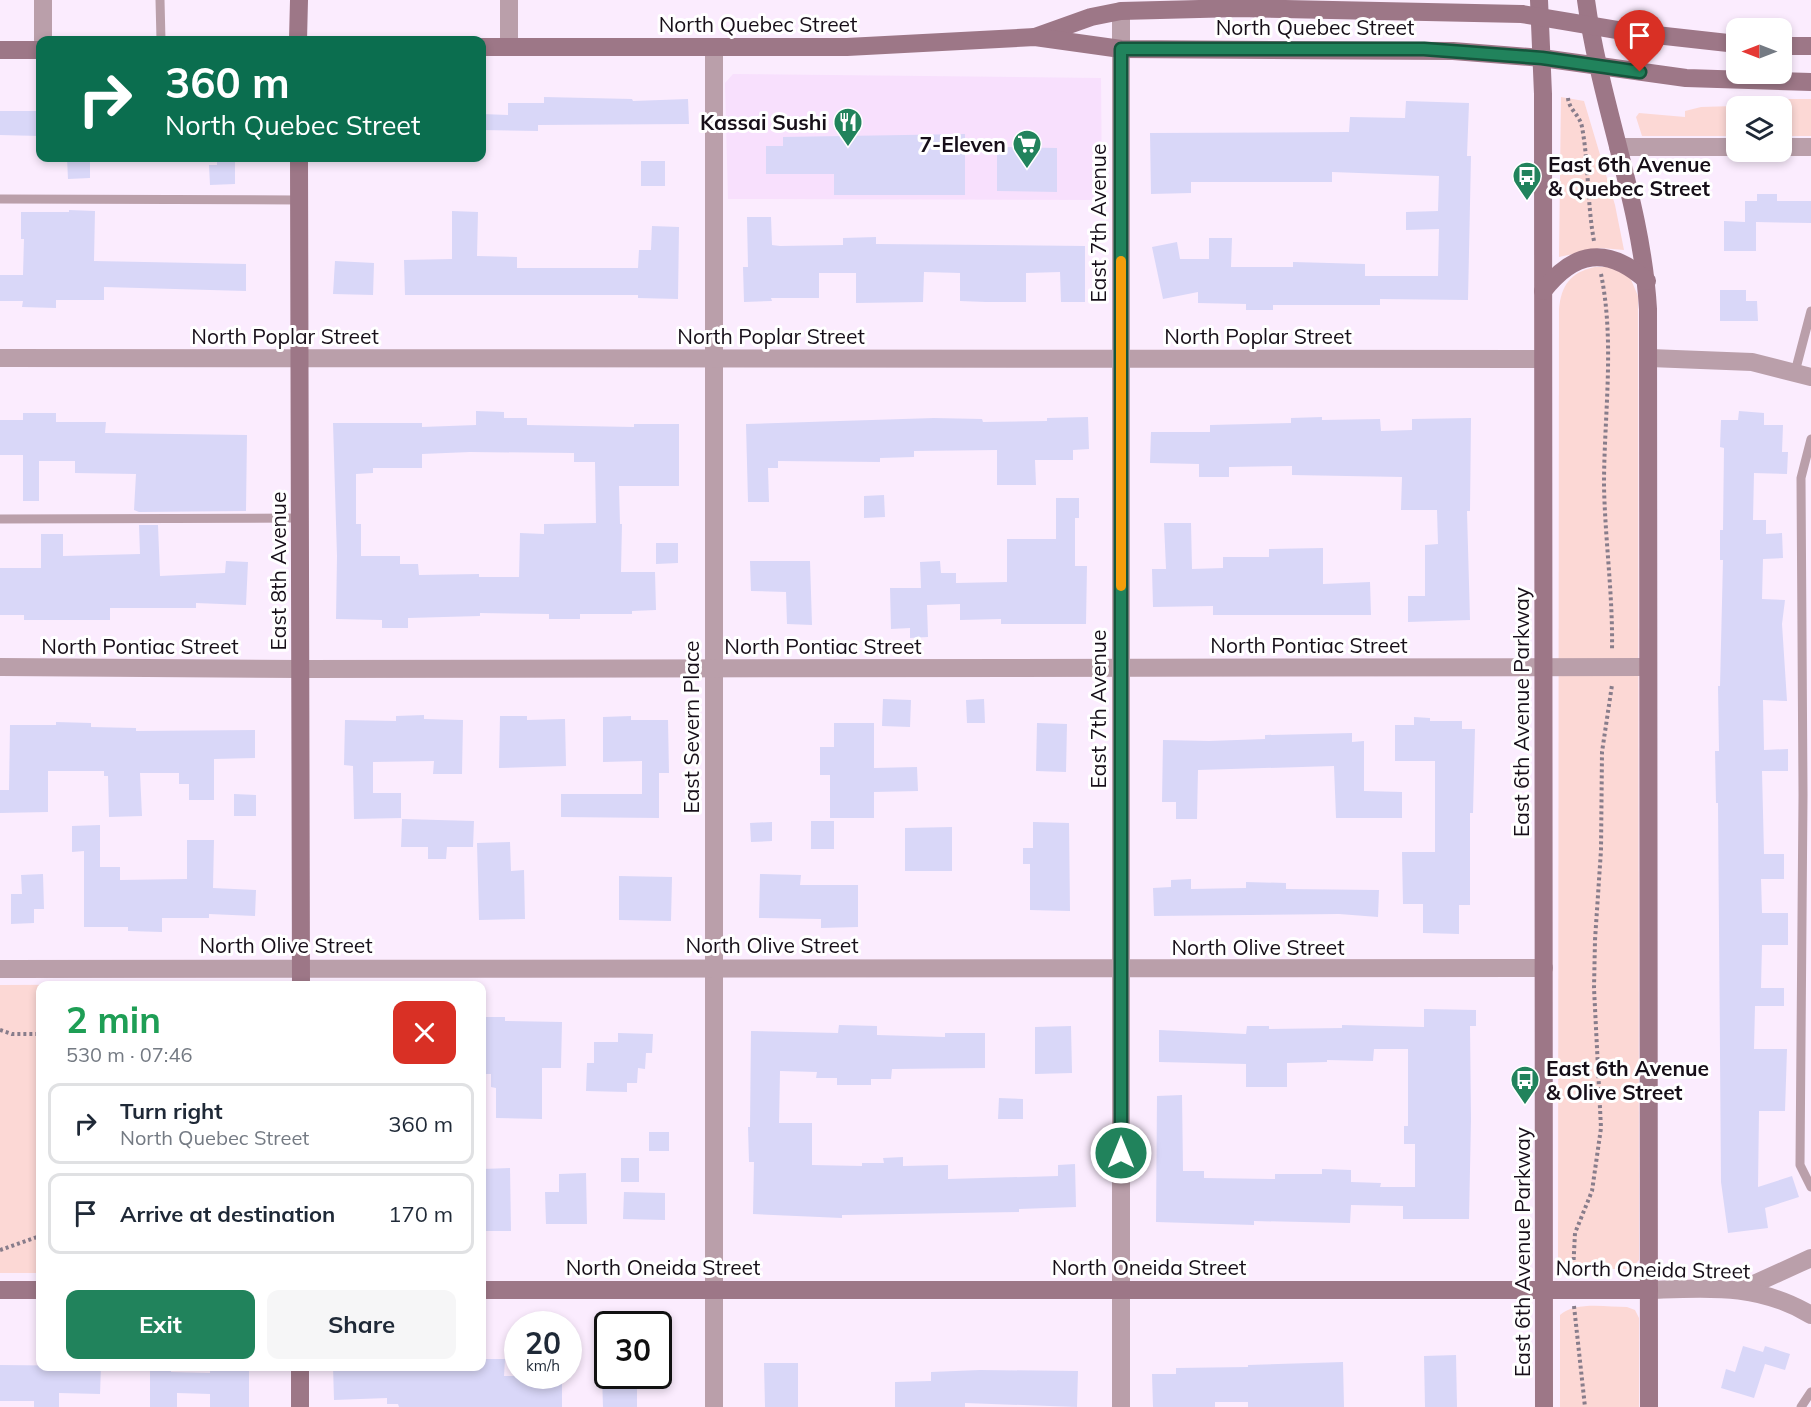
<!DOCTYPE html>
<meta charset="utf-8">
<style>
:root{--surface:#fff;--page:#f6f6f7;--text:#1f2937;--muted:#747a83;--line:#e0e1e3;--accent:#21835c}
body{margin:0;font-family:Mulish,sans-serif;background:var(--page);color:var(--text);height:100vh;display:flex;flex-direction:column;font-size:22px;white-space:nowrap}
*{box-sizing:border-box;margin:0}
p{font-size:20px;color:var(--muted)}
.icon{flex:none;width:33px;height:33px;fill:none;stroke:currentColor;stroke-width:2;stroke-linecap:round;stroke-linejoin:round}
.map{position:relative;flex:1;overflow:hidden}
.panel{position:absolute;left:36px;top:981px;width:450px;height:390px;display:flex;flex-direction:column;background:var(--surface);border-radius:12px;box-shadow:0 3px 9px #0003}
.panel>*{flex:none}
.guide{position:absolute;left:36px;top:36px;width:450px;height:126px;border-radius:12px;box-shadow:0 3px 9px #0003;background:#0b6e4f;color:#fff;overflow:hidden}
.needle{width:39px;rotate:270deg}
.controls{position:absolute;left:1726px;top:18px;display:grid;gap:12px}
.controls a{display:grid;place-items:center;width:66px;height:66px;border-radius:12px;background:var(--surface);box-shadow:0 3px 9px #0003;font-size:30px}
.speed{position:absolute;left:504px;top:1311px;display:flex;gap:12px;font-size:30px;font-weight:700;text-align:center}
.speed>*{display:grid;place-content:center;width:78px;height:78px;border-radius:50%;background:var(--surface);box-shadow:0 3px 9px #0003;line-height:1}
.speed small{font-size:15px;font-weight:400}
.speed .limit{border:3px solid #111;border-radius:9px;background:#fff;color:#111}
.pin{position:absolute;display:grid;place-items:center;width:51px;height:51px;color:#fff;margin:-62px -26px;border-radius:50% 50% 50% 0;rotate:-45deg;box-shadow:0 0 6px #0007}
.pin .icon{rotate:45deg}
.me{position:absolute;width:66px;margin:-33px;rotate:0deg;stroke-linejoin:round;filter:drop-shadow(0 0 4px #0008)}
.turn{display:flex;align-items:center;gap:21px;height:126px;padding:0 30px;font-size:27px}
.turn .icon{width:78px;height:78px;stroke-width:2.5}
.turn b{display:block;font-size:42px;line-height:51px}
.round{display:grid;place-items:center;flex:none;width:63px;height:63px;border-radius:12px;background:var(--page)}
.head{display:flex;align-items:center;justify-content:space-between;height:102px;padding:0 30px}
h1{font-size:36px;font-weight:700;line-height:45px;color:#1e9e55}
.cta{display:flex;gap:12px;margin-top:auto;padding:12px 30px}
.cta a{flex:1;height:69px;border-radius:12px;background:var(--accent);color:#fff;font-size:24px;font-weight:700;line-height:69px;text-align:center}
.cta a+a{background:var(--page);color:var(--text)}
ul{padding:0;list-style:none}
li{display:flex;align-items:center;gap:18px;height:81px;margin:0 12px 9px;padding:0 18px;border:3px solid var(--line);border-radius:12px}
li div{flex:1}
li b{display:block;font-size:22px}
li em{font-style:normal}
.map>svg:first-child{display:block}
.built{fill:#f8e0fd}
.green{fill:#fcd8d5}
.building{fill:#d9d7f8;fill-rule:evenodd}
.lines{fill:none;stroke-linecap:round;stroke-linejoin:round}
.path{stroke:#887d8b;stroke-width:4;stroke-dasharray:3 3;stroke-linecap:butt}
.lane{stroke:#ba9faa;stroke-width:9}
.street{stroke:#ba9faa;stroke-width:18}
.secondary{stroke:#9d7787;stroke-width:18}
.route-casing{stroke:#15553c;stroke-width:15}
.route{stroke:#21835c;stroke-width:10}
.slow{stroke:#f59e0b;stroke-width:10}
.labels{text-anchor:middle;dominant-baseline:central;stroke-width:6;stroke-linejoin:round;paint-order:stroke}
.street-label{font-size:21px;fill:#170f19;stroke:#fff}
.poi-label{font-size:21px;font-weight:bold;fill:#170f19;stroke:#fff;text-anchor:end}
</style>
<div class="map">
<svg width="1811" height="1407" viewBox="0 0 1811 1407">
<rect width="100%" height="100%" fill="#fbecfe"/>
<polygon class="built" points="733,74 1101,78 1102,200 728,199 725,83"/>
<g class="green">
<polygon points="1561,97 1584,101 1615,205 1624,250 1601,248 1559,257"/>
<polygon points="1735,99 1811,99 1811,136 1782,136 1782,106 1737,106 1737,136 1642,136 1636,117 1639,113 1685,117 1685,111 1701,107 1734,106"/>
<path d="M1595,267H1608L1629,275L1638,296L1639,1260L1631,1269H1567L1561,1267L1558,1259L1559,309C1561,285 1571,272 1595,267Z"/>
<polygon points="277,984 40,986 40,1273 0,1273 0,985"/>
<path d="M1627,1307L1635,1310L1639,1318V1407H1560V1315C1575,1301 1607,1307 1627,1307Z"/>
</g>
<g class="building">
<polygon points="544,97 632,99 633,101 688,99 689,124 538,125 538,131 482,130 482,114 508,115 508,103 544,103"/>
<polygon points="1406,101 1469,103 1467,156 1471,156 1468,300 1380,299 1380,305 1273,305 1273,310 1246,310 1246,304 1198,303 1198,292 1163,299 1152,247 1177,242 1180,259 1209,259 1209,238 1232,238 1231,267 1293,267 1293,262 1365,264 1365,276 1438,276 1439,229 1406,230 1406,212 1438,211 1439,176 1332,172 1332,182 1191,182 1191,193 1151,194 1150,133 1349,132 1350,117 1405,118"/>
<polygon points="0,111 40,111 40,136 0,135"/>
<polygon points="965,134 965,195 834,195 834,174 766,174 766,146 783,146 783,137"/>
<polygon points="997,147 1057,148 1057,192 997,191"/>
<polygon points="67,158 90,158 90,178 68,179"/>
<polygon points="217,158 235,158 235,184 210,185 209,165 217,165"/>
<rect x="641" y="161" width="24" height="25"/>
<polygon points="1757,194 1777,194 1777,201 1811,201 1811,223 1756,222 1756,251 1724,251 1724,221 1745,222 1745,201 1757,201"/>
<polygon points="69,210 95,211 94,261 246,264 246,291 104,287 104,300 56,300 56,308 22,307 23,301 0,301 0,275 23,275 24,239 21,239 21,212 69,212"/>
<polygon points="452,211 478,212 477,256 517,257 517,268 638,268 639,250 651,250 652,226 679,227 678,299 638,298 638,295 405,295 404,260 452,259"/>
<polygon points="747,217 771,217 772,245 780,246 843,245 843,238 876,237 876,244 1085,246 1085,302 1061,302 1060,272 1026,273 1026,302 986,302 960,301 960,273 924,272 923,302 856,303 856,273 819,273 819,298 771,298 772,301 744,302 743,267 748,267"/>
<polygon points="335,261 374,263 373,295 333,294"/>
<polygon points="1720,290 1746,290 1746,301 1757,301 1758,321 1720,321"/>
<path d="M476,411L504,412V418H527V425L634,427V424H679V486H619L620,524H622L621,572H655L656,610L632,611V614H580V619H549V614L480,613V616L408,618V628H382V620L336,619L337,556L333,423H422V427L476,425ZM470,452L574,453V462H595L596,523L544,524V534L520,533L519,577H479V574L419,575L418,564H400V556H361V524H356V474L373,473V468H422V454Z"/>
<polygon points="1739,411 1764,413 1764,425 1783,425 1782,452 1788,452 1787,474 1754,473 1753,520 1766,520 1766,534 1782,533 1783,558 1763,559 1762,599 1785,600 1782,624 1787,701 1763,700 1764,750 1788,749 1788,771 1762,771 1764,854 1784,854 1784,879 1761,879 1762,913 1788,913 1788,945 1762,945 1761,988 1784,988 1784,1006 1755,1006 1754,1049 1787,1049 1785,1111 1759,1111 1758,1187 1792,1176 1799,1197 1765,1208 1768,1228 1728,1233 1721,1182 1718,803 1716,803 1715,751 1719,751 1718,686 1720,686 1723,560 1720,560 1720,530 1723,530 1724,448 1720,447 1721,420 1738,420"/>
<polygon points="23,413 56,413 56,422 106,422 105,433 247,435 246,511 139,512 134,510 136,474 75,473 75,461 39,461 39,501 23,501 23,455 0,455 0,420 23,420"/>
<polygon points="1088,417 1089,449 1073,450 1073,460 1035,460 1036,485 997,485 997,450 914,451 914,457 880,458 880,462 778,461 778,468 768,468 769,502 748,502 746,424 934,418 982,419 983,422 1047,421 1047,418"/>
<polygon points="1322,417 1322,420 1380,419 1381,431 1412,430 1412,419 1471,418 1470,511 1467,511 1470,620 1408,622 1408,596 1425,596 1425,545 1438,544 1437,510 1401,510 1402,477 1292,475 1292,466 1229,467 1229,477 1199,477 1199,464 1150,463 1151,432 1210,432 1210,425 1291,423 1291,418"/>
<polygon points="884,495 885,517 864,518 864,496"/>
<polygon points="1056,498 1079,498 1079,518 1075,518 1075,566 1087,566 1086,624 1001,624 1001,619 960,620 960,604 927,605 928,637 910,638 910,628 891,629 890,588 921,588 920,562 940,561 941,573 956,573 956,583 1007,582 1007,539 1056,539"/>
<polygon points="1164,523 1191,523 1192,569 1223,568 1223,557 1269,557 1269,549 1323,548 1323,584 1370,582 1371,615 1213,615 1213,606 1153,607 1152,569 1166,569"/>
<polygon points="139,525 158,525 160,576 225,573 226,561 248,562 246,605 196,603 196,608 110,608 110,620 24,620 24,615 0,615 0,568 41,568 41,534 63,534 63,556 140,554"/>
<polygon points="656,543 678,543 678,563 656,564"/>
<polygon points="750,561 810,561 812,625 787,624 786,592 751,591"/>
<polygon points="883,699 911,700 910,727 882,726"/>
<polygon points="984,699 985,723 967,723 966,700"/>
<polygon points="424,715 424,719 463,720 462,774 433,774 434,761 373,762 373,793 401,793 401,818 354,819 353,766 344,765 345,720 396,721 396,716"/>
<polygon points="500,716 527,716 527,720 565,719 566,766 499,768"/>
<polygon points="631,716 631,720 668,720 669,773 659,773 659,818 561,817 561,794 642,794 642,761 603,762 603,717"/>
<polygon points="1414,717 1430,718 1430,721 1462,721 1462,729 1475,729 1473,813 1470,813 1470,905 1459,905 1459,934 1423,933 1423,904 1403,904 1402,852 1435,852 1435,761 1395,761 1395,725 1414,725"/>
<polygon points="56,722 91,723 91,727 136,728 136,731 255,730 255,758 214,759 214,800 189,800 189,784 179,784 179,773 140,773 142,816 109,817 108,776 104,776 104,771 48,771 48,812 0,813 0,790 9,790 10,725 56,725"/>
<polygon points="834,723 874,723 874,768 917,767 918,791 874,792 874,818 830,818 830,775 820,775 820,747 834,747"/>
<polygon points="1037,723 1067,724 1066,772 1036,771"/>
<polygon points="1352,733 1352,742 1364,741 1364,791 1402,792 1402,818 1336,818 1334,766 1198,770 1197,819 1176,819 1176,802 1162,802 1163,740 1209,741 1265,739 1265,735"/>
<polygon points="234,794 256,795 256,816 234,816"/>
<polygon points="402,819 474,821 473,847 447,847 446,859 428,859 428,847 401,847"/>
<rect x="811" y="821" width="23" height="28"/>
<polygon points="772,822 772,841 751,842 750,823"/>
<polygon points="1033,822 1069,823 1070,911 1030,910 1030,864 1023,864 1023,848 1033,848"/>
<polygon points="100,825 100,867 120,867 120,880 187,879 187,840 214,840 213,888 256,890 255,916 209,914 209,918 162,918 162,932 128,931 128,927 84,927 84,851 72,852 72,826"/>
<polygon points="952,827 952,871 905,871 905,828"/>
<polygon points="510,842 511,871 524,870 525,919 479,920 477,843"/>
<polygon points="43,874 44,909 34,909 34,923 11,924 11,894 22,894 21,875"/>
<polygon points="760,874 801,875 800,885 858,885 858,927 821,928 821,919 759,918"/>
<polygon points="619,876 672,877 671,921 619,920"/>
<polygon points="1191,879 1191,889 1246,888 1246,882 1286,883 1286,889 1379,890 1378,917 1339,914 1154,916 1153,888 1171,887 1171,880"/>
<polygon points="1424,1009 1476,1010 1476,1026 1470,1026 1471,1119 1469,1219 1403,1219 1403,1206 1351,1205 1350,1223 1254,1221 1254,1225 1156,1222 1157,1096 1182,1095 1183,1171 1204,1171 1204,1178 1275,1179 1275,1174 1322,1174 1322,1169 1351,1170 1351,1182 1381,1183 1380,1187 1415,1187 1415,1144 1404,1144 1404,1126 1408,1126 1408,1049 1374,1049 1373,1061 1327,1060 1327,1062 1287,1063 1287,1087 1246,1087 1246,1064 1159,1062 1159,1030 1246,1034 1247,1026 1269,1026 1269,1029 1342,1028 1342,1025 1424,1027"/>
<polygon points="482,1017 505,1017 505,1021 562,1022 561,1068 542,1068 542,1119 496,1118 496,1088 491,1087 491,1074 482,1074"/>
<polygon points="839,1025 877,1026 877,1035 945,1037 945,1033 985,1033 985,1068 892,1069 891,1079 871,1079 871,1085 837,1085 837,1078 816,1078 817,1072 780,1071 779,1123 812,1123 812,1165 862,1166 862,1163 884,1163 883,1158 903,1157 903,1166 948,1165 948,1179 1058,1176 1058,1165 1075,1164 1076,1207 1019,1209 1019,1212 842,1215 842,1218 753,1214 754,1162 749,1162 748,1127 750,1127 751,1031 838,1033"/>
<polygon points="1071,1026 1072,1073 1035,1074 1035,1027"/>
<polygon points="618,1033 653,1034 652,1053 646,1053 645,1069 638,1068 637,1083 627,1083 627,1092 586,1091 587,1063 594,1063 594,1042 618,1042"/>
<polygon points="999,1098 1023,1099 1023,1119 998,1119"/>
<rect x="649" y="1132" width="20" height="19"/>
<rect x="621" y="1158" width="18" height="24"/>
<polygon points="510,1168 511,1231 482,1231 482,1169"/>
<polygon points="586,1173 587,1224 546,1224 545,1192 559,1192 559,1174"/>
<polygon points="624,1192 665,1193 665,1220 623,1219"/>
<polygon points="1743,1346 1763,1352 1765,1346 1790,1354 1785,1370 1765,1364 1754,1398 1721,1388 1726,1369 1735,1372"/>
<polygon points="1456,1355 1457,1407 1425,1407 1424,1356"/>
<polygon points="482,1359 505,1359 504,1376 562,1376 562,1407 399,1407 398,1404 387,1404 387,1398 334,1400 333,1366 482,1366"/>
<polygon points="1343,1362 1344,1407 1248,1407 1248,1402 1215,1402 1215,1407 1153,1407 1152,1374 1176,1374 1176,1368 1248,1367 1248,1365"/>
<polygon points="764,1363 798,1363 798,1407 765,1407"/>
<polygon points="0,1365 101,1366 100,1394 59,1393 59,1407 34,1407 34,1401 0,1401"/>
<polygon points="150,1366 171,1366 171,1372 210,1373 210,1366 249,1366 249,1407 210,1407 210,1394 177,1393 177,1407 150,1407"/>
<polygon points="980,1370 1078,1371 1077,1407 965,1403 965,1407 895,1407 895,1382 931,1381 931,1372"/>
<polygon points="602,1376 637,1376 637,1407 603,1407"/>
</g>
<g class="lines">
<g class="path">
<path d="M1568,98C1569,110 1580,115 1582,127C1589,165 1587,203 1594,241"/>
<path d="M1601,274C1615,342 1604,416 1604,485C1605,540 1613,595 1612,650"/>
<polyline points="0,1030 12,1034 40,1034"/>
<polyline points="0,1250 40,1236"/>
<polyline points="1573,1272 1575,1233 1592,1191 1601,1128 1594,988 1595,940 1601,850 1602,752 1612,685"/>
<polyline points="1574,1306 1585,1407"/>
</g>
<g class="lane">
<polyline points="160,0 161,40"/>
<polyline points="0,199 299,200"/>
<polyline points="1795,372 1811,311"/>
<polyline points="1811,439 1801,478 1803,795 1800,1165 1811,1187"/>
<polyline points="0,519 300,518"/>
<polyline points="1801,1407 1811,1392"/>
</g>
<g class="street">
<polyline points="43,0 43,40"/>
<polyline points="509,0 509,47"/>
<polyline points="1121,11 1121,1407"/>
<polyline points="714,48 714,1407"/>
<polyline points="1618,147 1737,147"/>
<polyline points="1782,147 1811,147"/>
<polyline points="0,358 1543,359"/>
<polyline points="1650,358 1752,362 1811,377"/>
<polyline points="0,667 300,669 1647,667"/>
<polyline points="0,969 1544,968"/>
<polyline points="1743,1289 1811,1258"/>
<path d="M1649,1290C1708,1288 1758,1283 1811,1315"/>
</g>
<g class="secondary">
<polyline points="1539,0 1543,94 1544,1407"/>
<path d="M1586,0C1600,104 1642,204 1648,309L1649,1407"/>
<polyline points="1035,37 1091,17 1121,11 1238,8 1522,14 1629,32 1737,44"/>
<polyline points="298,40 299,0"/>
<polyline points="1782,46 1811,46"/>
<polyline points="482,47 847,47 1035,37 1121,49 1453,51 1542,58 1686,78 1811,82"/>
<polyline points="0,50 40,50"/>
<polyline points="299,158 301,986"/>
<path d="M1543,291C1574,251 1607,245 1647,281"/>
<polyline points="0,1290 40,1290"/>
<polyline points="482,1290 1649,1290"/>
<polyline points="300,1366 300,1407"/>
</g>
</g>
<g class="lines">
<g class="route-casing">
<polyline id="route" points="1121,1153 1121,49 1424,49 1542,58 1640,72"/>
</g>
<use href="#route" class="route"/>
<polyline class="slow" points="1121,261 1121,586"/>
</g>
<defs>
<g id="restaurant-pin" transform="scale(1.5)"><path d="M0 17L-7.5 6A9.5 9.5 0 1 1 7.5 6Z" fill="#21835c" stroke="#fff"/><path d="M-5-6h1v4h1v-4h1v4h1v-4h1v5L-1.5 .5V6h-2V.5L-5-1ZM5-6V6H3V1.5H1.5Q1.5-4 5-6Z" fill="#fff"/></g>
<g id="supermarket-pin" transform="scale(1.5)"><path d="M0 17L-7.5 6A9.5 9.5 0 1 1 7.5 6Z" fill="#21835c" stroke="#fff"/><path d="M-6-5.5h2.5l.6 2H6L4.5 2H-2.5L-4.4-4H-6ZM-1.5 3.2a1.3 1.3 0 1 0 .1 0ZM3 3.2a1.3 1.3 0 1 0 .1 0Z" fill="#fff"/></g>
<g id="bus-pin" transform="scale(1.5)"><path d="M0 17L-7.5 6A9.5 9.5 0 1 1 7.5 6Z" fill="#21835c" stroke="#fff"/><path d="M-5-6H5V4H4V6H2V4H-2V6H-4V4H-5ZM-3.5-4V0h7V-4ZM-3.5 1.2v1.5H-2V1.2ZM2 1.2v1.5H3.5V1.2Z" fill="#fff"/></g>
</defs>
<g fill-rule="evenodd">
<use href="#restaurant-pin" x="848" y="122"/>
<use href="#supermarket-pin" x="1027" y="144"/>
<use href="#bus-pin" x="1527" y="176"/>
<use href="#bus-pin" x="1525" y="1080"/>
</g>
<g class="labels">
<g class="street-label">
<text x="758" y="24">North Quebec Street</text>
<text x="1315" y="27">North Quebec Street</text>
<text transform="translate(1098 223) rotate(-90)">East 7th Avenue</text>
<text x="285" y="336">North Poplar Street</text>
<text x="771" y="336">North Poplar Street</text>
<text x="1258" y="336">North Poplar Street</text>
<text transform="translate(278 571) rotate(-90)">East 8th Avenue</text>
<text x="1309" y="645">North Pontiac Street</text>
<text x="140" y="646">North Pontiac Street</text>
<text x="823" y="646">North Pontiac Street</text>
<text transform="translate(1098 709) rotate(-90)">East 7th Avenue</text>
<text transform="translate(1521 712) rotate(-90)">East 6th Avenue Parkway</text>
<text transform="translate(691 727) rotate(-90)">East Severn Place</text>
<text x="286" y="945">North Olive Street</text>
<text x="772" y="945">North Olive Street</text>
<text x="1258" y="947">North Olive Street</text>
<text transform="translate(1522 1252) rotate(-90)">East 6th Avenue Parkway</text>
<text x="663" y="1267">North Oneida Street</text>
<text x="1149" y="1267">North Oneida Street</text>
<text transform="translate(1653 1269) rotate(1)">North Oneida Street</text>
</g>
<g class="poi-label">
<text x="827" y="122">Kassai Sushi</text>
<text x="1006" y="144">7-Eleven</text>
<text x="1548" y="164" text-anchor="start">East 6th Avenue<tspan x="1548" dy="24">&amp; Quebec Street</tspan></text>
<text x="1546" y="1068" text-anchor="start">East 6th Avenue<tspan x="1546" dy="24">&amp; Olive Street</tspan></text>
</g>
</g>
</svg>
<div class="controls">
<a><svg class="needle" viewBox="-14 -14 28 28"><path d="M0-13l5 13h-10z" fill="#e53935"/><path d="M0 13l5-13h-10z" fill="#747a83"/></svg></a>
<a><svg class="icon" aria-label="layers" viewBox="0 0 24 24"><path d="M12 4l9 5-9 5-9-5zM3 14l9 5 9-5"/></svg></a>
</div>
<div class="speed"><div>20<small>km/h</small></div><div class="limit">30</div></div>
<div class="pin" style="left:1640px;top:72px;background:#d93025"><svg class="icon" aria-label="arrive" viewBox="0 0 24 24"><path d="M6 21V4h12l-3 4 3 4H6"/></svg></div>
<svg class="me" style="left:1121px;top:1153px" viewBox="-20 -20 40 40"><circle r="17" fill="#21835c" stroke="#fff" stroke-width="3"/><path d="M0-11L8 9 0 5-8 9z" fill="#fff"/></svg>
<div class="guide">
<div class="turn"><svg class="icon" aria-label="right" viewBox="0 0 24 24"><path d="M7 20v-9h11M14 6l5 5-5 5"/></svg><div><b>360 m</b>North Quebec Street</div></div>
</div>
<section class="panel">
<div class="head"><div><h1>2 min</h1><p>530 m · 07:46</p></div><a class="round" style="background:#d93025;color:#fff"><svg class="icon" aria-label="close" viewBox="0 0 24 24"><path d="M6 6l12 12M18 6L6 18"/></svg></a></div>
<ul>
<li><svg class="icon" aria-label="right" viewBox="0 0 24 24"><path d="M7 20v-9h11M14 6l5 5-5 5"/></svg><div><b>Turn right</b><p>North Quebec Street</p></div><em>360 m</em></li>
<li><svg class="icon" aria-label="arrive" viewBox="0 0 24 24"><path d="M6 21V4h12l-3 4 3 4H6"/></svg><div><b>Arrive at destination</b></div><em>170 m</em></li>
</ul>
<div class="cta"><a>Exit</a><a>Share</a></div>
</section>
</div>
